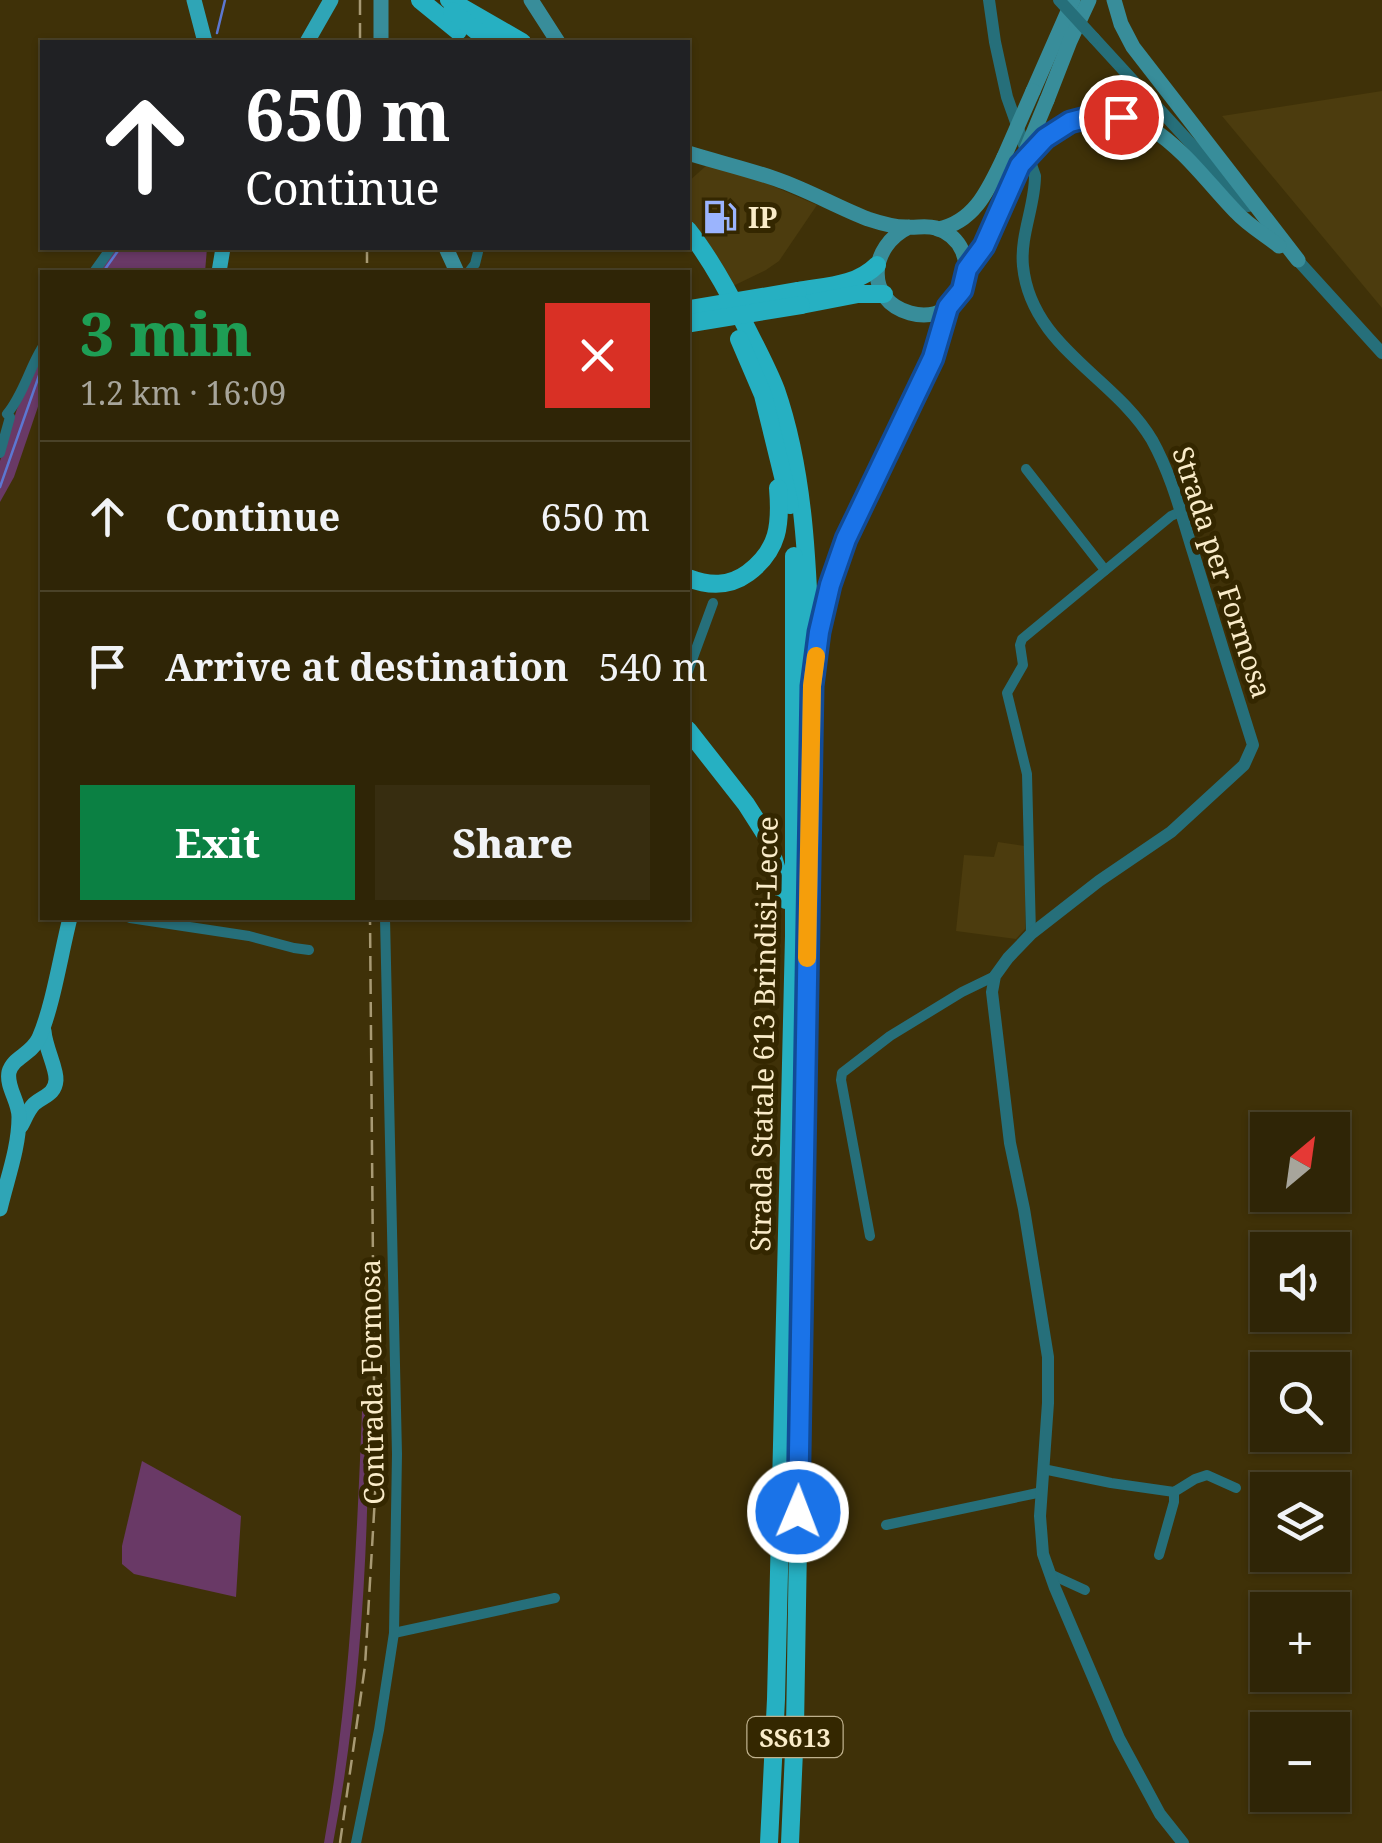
<!DOCTYPE html>
<meta charset="utf-8">
<style>
:root{--surface:#2f2506;--page:#372d10;--text:#f1f3f6;--muted:#a7a59b;--line:#4a4228;--accent:#0b8043}
body{margin:0;font-family:"Noto Serif",serif;background:var(--page);color:var(--text);height:100vh;display:flex;flex-direction:column;font-size:38px;white-space:nowrap}
*{box-sizing:border-box;margin:0}
p{font-size:32px;color:var(--muted)}
.icon{flex:none;width:55px;height:55px;fill:none;stroke:currentColor;stroke-width:2;stroke-linecap:round;stroke-linejoin:round}
.map{position:relative;flex:1;overflow:hidden}
.sheet{position:absolute;left:40px;top:270px;width:650px;height:650px;display:flex;flex-direction:column;background:var(--surface);border-radius:0px;box-shadow:0 2px 8px #0004,0 0 0 2px var(--line)}
.sheet>*{flex:none}
.top-card{position:absolute;left:40px;top:40px;width:650px;height:210px;border-radius:0px;box-shadow:0 2px 8px #0004,0 0 0 2px var(--line);background:#202124;color:#fff;overflow:hidden}
.needle{width:65px;rotate:29deg}
.fabs{position:absolute;left:1250px;top:1112px;display:grid;gap:20px}
.fabs a{display:grid;place-items:center;width:100px;height:100px;border-radius:0px;background:var(--surface);box-shadow:0 2px 8px #0004,0 0 0 2px var(--line);font-size:50px}
.pin{position:absolute;display:grid;place-items:center;width:85px;height:85px;color:#fff;margin:-42px;border:5px solid #fff;border-radius:50%;box-shadow:0 2px 10px #0007}
.me{position:absolute;width:110px;margin:-55px;rotate:1deg;stroke-linejoin:round;filter:drop-shadow(0 0 8px #0008)}
.turn{display:flex;align-items:center;gap:35px;height:210px;padding:0 40px;font-size:45px}
.turn .icon{width:130px;height:130px;stroke-width:2.5}
.turn b{display:block;font-size:70px;line-height:85px}
.round{display:grid;place-items:center;flex:none;width:105px;height:105px;border-radius:0px;background:var(--page)}
.summary{display:flex;align-items:center;justify-content:space-between;height:170px;padding:0 40px}
h1{font-size:60px;font-weight:800;line-height:75px;color:#1e9e55}
.primary-button{display:flex;gap:20px;margin-top:auto;padding:20px 40px}
.primary-button a{flex:1;height:115px;border-radius:0px;background:var(--accent);color:#fff;font-size:40px;font-weight:800;line-height:115px;text-align:center}
.primary-button a+a{background:var(--page);color:var(--text)}
ul{padding:0;list-style:none}
li{display:flex;align-items:center;gap:30px;height:150px;padding:0 40px;border-top:2px solid var(--line)}
li div{flex:1}
li b{display:block;font-size:38px}
li em{font-style:normal}
.map>svg:first-child{display:block}
.built{fill:#4c3c0e}
.green{fill:#693966}
.lines{fill:none;stroke-linecap:round;stroke-linejoin:round}
.stream{stroke:#5c77d1;stroke-width:2.5}
.minor{stroke:#266f7a;stroke-width:10}
.tertiary{stroke:#266f7a;stroke-width:12}
.secondary{stroke:#388d9a;stroke-width:15}
.primary{stroke:#2fa5b6;stroke-width:15}
.trunk{stroke:#26b0c2;stroke-width:18}
.rail{stroke:#a89a74;stroke-width:2.5;stroke-dasharray:15 8;stroke-linecap:butt}
.tertiary-bridge{stroke:#266f7a;stroke-width:12}
.secondary-bridge{stroke:#388d9a;stroke-width:15}
.trunk-bridge{stroke:#26b0c2;stroke-width:18}
.route-casing{stroke:#114b97;stroke-width:25}
.route{stroke:#1a73e8;stroke-width:18}
.slow{stroke:#f59e0b;stroke-width:18}
.labels{text-anchor:middle;dominant-baseline:central;stroke-width:10;stroke-linejoin:round;paint-order:stroke}
.shield{fill:#342700;stroke:#bfb18d;stroke-width:2.5}
.shield-label{font-size:25px;font-weight:bold;fill:#faecc9}
.poi-label{font-size:28px;font-weight:bold;fill:#faecc9;stroke:#342700;text-anchor:start}
.street-label{font-size:28px;fill:#faecc9;stroke:#342700}
</style>
<div class="map">
<svg width="1382" height="1843" viewBox="0 0 1382 1843">
<rect width="100%" height="100%" fill="#3f3108"/>
<g class="built">
<polygon points="1382,91 1382,308 1222,116"/>
<polygon points="707,165 754,178 817,205 779,261 766,270 733,286 688,219 688,182"/>
<polygon points="998,842 1025,846 1025,929 1016,939 956,931 964,855 994,857"/>
</g>
<g class="green">
<polygon points="114,248 207,248 205,272 97,272"/>
<polygon points="42,353 42,395 14,477 0,502 0,461 17,409"/>
<path d="M369,1384C369,1537 362,1692 333,1843H324C351,1693 357,1538 363,1387Z"/>
<polygon points="142,1461 241,1516 236,1597 134,1574 122,1564 122,1546"/>
</g>
<g class="lines">
<g class="stream">
<polyline points="217,33 225,0"/>
<polyline points="103,272 120,248"/>
<polyline points="0,487 42,367"/>
</g>
<g class="minor">
<polyline points="94,272 111,248"/>
<polyline points="469,272 475,264 479,248"/>
<path d="M0,453L10,417L7,414C23,395 29,369 42,348"/>
<polyline points="1026,469 1105,570"/>
<polyline points="688,671 713,603"/>
<polyline points="130,918 249,936 294,948 309,950"/>
<polyline points="1031,934 1027,774 1007,693 1023,665 1020,645 1022,639 1171,516 1180,512"/>
<polyline points="870,1236 841,1080 842,1073 890,1036 962,992 995,976"/>
<polyline points="1043,1469 1111,1483 1174,1492 1195,1479 1207,1475 1236,1488"/>
<polyline points="886,1525 1042,1492"/>
<polyline points="1159,1555 1174,1502 1174,1492"/>
<polyline points="1050,1574 1085,1590"/>
<polyline points="394,1633 555,1598"/>
<polyline points="356,1843 379,1730 394,1633 397,1454 385,918"/>
</g>
<g class="tertiary">
<path d="M989,0L995,42L1007,97L1035,176C1035,206 1020,235 1023,266C1031,347 1115,377 1152,440C1172,476 1182,517 1194,555C1213,618 1233,682 1253,745L1244,765L1171,832L1099,881L1031,934L1008,958L995,976L992,992L1010,1143L1024,1209L1048,1357V1403L1040,1516L1043,1554L1055,1588L1119,1738L1160,1814L1183,1843"/>
<polyline points="1094,38 1248,206"/>
<polyline points="1292,254 1382,353"/>
</g>
<g class="secondary">
<polyline points="381,0 381,42"/>
<polyline points="531,0 558,42"/>
<polyline points="1114,0 1121,24 1133,47 1298,260"/>
<polyline points="1033,91 1073,0"/>
<polyline points="1047,100 1070,41 1089,0"/>
<path d="M1045,138C1053,133 1062,125 1071,121C1146,91 1192,167 1236,212C1248,225 1265,235 1279,246"/>
<path d="M688,153C717,162 747,169 776,179C808,190 837,207 868,219C880,223 893,227 906,227C916,228 926,225 936,228C990,246 965,329 910,313C864,300 869,246 909,227"/>
<path d="M938,229C975,222 989,188 1004,157"/>
<polyline points="446,248 457,272"/>
<polyline points="967,269 984,246 1020,165"/>
</g>
<g class="primary">
<polyline points="194,0 205,42"/>
<polyline points="307,42 331,0"/>
<polyline points="219,272 223,248"/>
<path d="M21,1126C25,1119 28,1110 34,1104C43,1096 55,1095 56,1080C57,1069 45,1047 44,1031"/>
<path d="M0,1209C7,1179 19,1148 19,1117C19,1101 6,1087 9,1072C13,1057 31,1055 39,1038C53,1006 61,953 70,918"/>
</g>
<g class="trunk">
<polyline points="420,0 458,31"/>
<polyline points="449,0 522,42"/>
<polyline points="452,11 490,42"/>
<path d="M688,230C710,258 727,289 743,321C754,343 767,367 776,390C808,482 808,589 812,686L795,1728L790,1843"/>
<path d="M798,291C826,286 856,286 877,265"/>
<polyline points="801,305 858,294 884,294"/>
<polyline points="739,339 763,395 790,505"/>
<path d="M688,578C709,586 729,587 748,573C779,550 781,524 778,488"/>
<path d="M817,645C831,540 895,456 933,359C939,343 943,325 948,307"/>
<polyline points="688,730 746,804 767,837 786,900"/>
<polyline points="769,1843 776,1699 794,936 794,556"/>
</g>
<g class="rail">
<polyline points="360,0 360,42"/>
<polyline points="367,248 367,272"/>
<polyline points="340,1843 365,1666 375,1497 370,918"/>
</g>
<polyline class="tertiary-bridge" points="1059,0 1094,38"/>
<g class="secondary-bridge">
<polyline points="1004,157 1033,91"/>
<polyline points="1026,158 1045,138"/>
<polyline points="1020,165 1047,100"/>
</g>
<g class="trunk-bridge">
<polyline points="691,309 798,291"/>
<polyline points="691,323 801,305"/>
</g>
</g>
<g class="lines">
<g class="route-casing">
<polyline id="route" points="798,1512 812,686 819,632 830,585 846,539 933,358 948,307 962,290 967,269 984,246 1020,165 1045,138 1070,122 1097,115 1121,117"/>
</g>
<use href="#route" class="route"/>
<polyline class="slow" points="807,958 812,686 816,656"/>
</g>
<defs>
<g id="fuel-bare" transform="scale(2.7)"><path d="M-5.5-6h7V0h2V4h1.3V-2.5L3-4.5l.8-.8L6-3V5H2.5V1h-1V6h-7ZM-4.2-4.7v3.2H.2V-4.7Z" fill="#9bb4fd" stroke="#342700" stroke-width="2.5" paint-order="stroke"/></g>
</defs>
<g fill-rule="evenodd">
<use href="#fuel-bare" x="720" y="217"/>
</g>
<g class="labels">
<rect class="shield" x="747.5" y="1717" width="95" height="40" rx="8"/>
<g class="shield-label">
<text x="795" y="1737">SS613</text>
</g>
<g class="poi-label">
<text x="748" y="217">IP</text>
</g>
<g class="street-label">
<text transform="translate(1223 572) rotate(72)">Strada per Formosa</text>
<text transform="translate(763 1034) rotate(-89)">Strada Statale 613 Brindisi-Lecce</text>
<text transform="translate(371 1382) rotate(-91)">Contrada Formosa</text>
</g>
</g>
</svg>
<div class="fabs">
<a><svg class="needle" viewBox="-14 -14 28 28"><path d="M0-13l5 13h-10z" fill="#e53935"/><path d="M0 13l5-13h-10z" fill="#a7a59b"/></svg></a>
<a><svg class="icon" aria-label="sound" viewBox="0 0 24 24"><path d="M4 9h4l5-4v14l-5-4H4zM17 9q2 3 0 6"/></svg></a>
<a><svg class="icon" aria-label="search" viewBox="0 0 24 24"><circle cx="10" cy="10" r="6"/><path d="M15 15l6 6"/></svg></a>
<a><svg class="icon" aria-label="layers" viewBox="0 0 24 24"><path d="M12 4l9 5-9 5-9-5zM3 14l9 5 9-5"/></svg></a>
<a>+</a>
<a>−</a>
</div>
<div class="pin" style="left:1121px;top:117px;background:#d93025"><svg class="icon" aria-label="arrive" viewBox="0 0 24 24"><path d="M6 21V4h12l-3 4 3 4H6"/></svg></div>
<svg class="me" style="left:798px;top:1512px" viewBox="-20 -20 40 40"><circle r="17" fill="#1a73e8" stroke="#fff" stroke-width="3"/><path d="M0-11L8 9 0 5-8 9z" fill="#fff"/></svg>
<div class="top-card">
<div class="turn"><svg class="icon" aria-label="ahead" viewBox="0 0 24 24"><path d="M12 20V5M6 11l6-6 6 6"/></svg><div><b>650 m</b>Continue</div></div>
</div>
<section class="sheet">
<div class="summary"><div><h1>3 min</h1><p>1.2 km · 16:09</p></div><a class="round" style="background:#d93025;color:#fff"><svg class="icon" aria-label="close" viewBox="0 0 24 24"><path d="M6 6l12 12M18 6L6 18"/></svg></a></div>
<ul>
<li><svg class="icon" aria-label="ahead" viewBox="0 0 24 24"><path d="M12 20V5M6 11l6-6 6 6"/></svg><div><b>Continue</b></div><em>650 m</em></li>
<li><svg class="icon" aria-label="arrive" viewBox="0 0 24 24"><path d="M6 21V4h12l-3 4 3 4H6"/></svg><div><b>Arrive at destination</b></div><em>540 m</em></li>
</ul>
<div class="primary-button"><a>Exit</a><a>Share</a></div>
</section>
</div>
